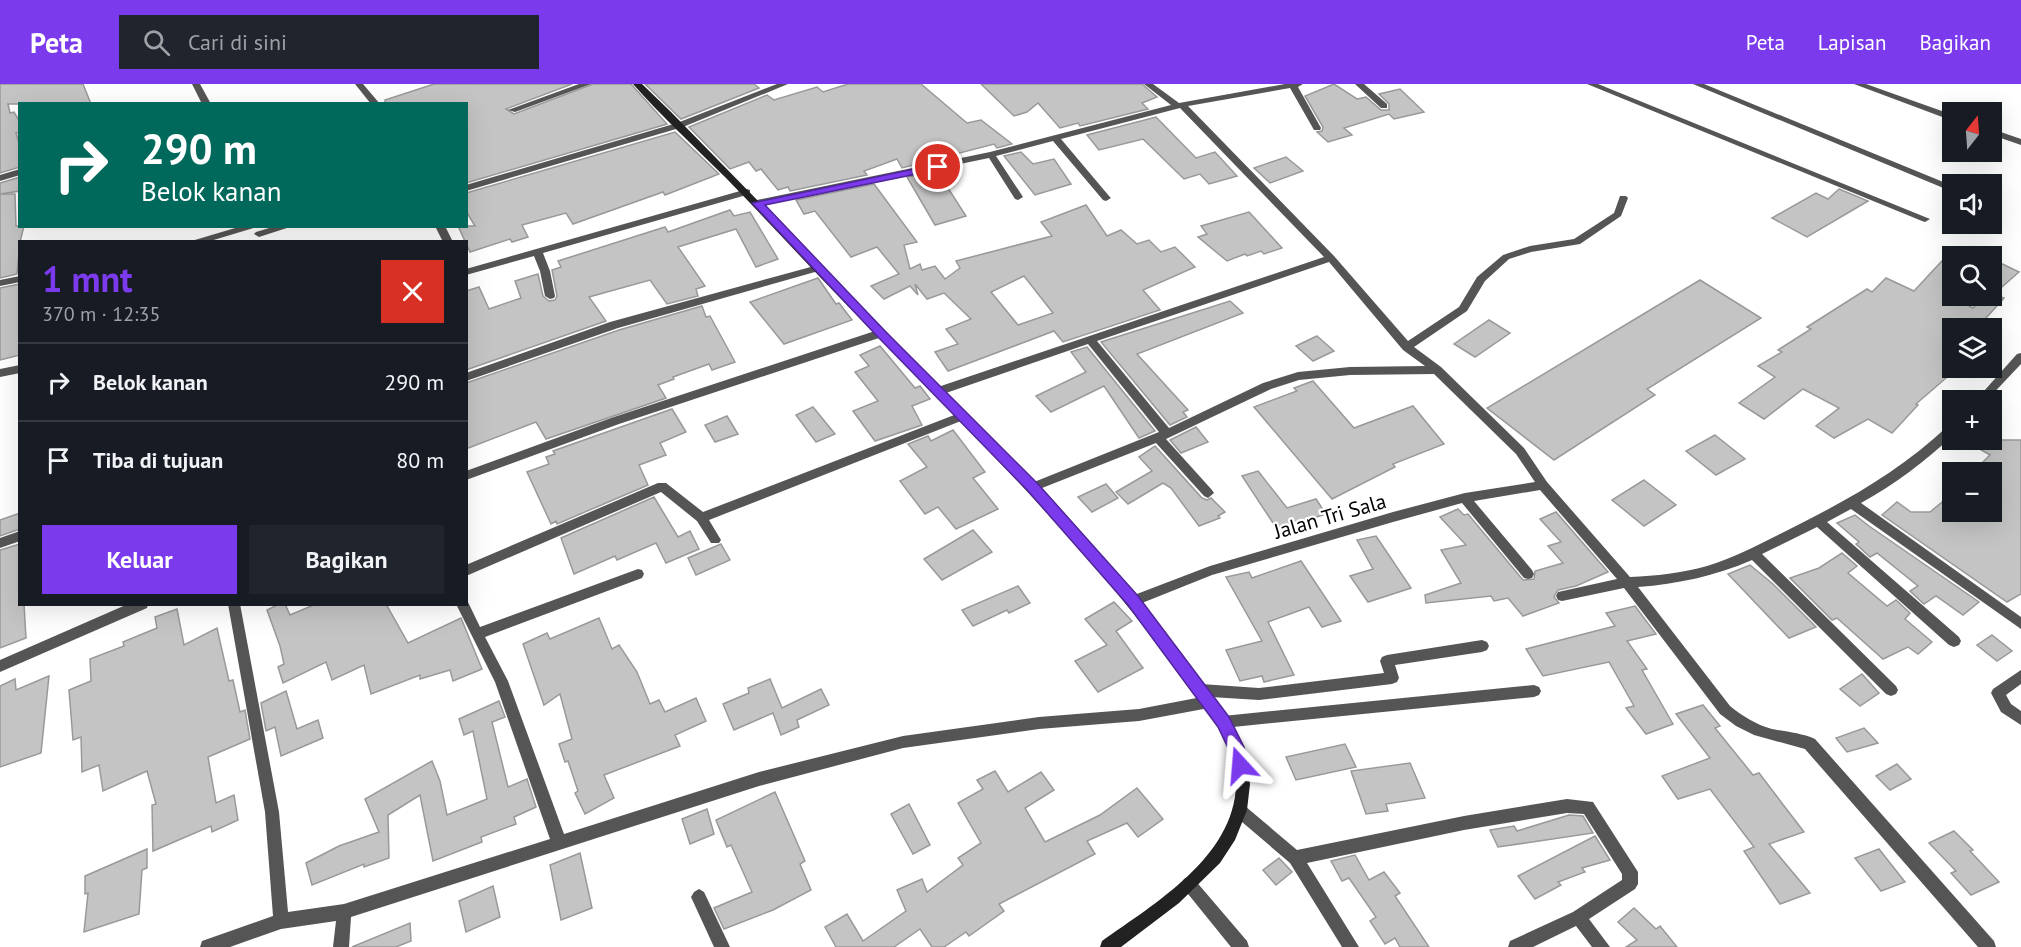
<!DOCTYPE html>
<html lang="id">
<meta charset="utf-8">
<style>
:root{--surface:#171b24;--page:#20242c;--text:#f1f3f6;--muted:#9ea1a6;--line:#363941;--accent:#7c3aed}
body{margin:0;font-family:"PT Sans",sans-serif;background:var(--page);color:var(--text);height:100vh;display:flex;flex-direction:column;font-size:22px;white-space:nowrap}
*{box-sizing:border-box;margin:0}
p{font-size:20px;color:var(--muted)}
.icon{flex:none;width:33px;height:33px;fill:none;stroke:currentColor;stroke-width:2;stroke-linecap:round;stroke-linejoin:round}
.map{position:relative;flex:1;overflow:hidden}
.panel{position:absolute;left:18px;top:156px;width:450px;height:366px;display:flex;flex-direction:column;background:var(--surface);border-radius:0px;box-shadow:0 6px 24px #0002}
.panel>*{flex:none}
.banner{position:absolute;left:18px;top:18px;width:450px;height:126px;border-radius:0px;box-shadow:0 6px 24px #0002;background:#00695c;color:#fff;overflow:hidden}
.needle{width:39px;rotate:17deg}
.fabs{position:absolute;left:1942px;top:18px;display:grid;gap:12px}
.fabs a{display:grid;place-items:center;width:60px;height:60px;border-radius:0px;background:var(--surface);box-shadow:0 6px 24px #0002;font-size:30px}
.pin{position:absolute;display:grid;place-items:center;width:51px;height:51px;color:#fff;margin:-26px;border:3px solid #fff;border-radius:50%;box-shadow:0 2px 6px #0007}
.me{position:absolute;width:66px;margin:-33px;rotate:341deg;stroke-linejoin:round;filter:drop-shadow(0 0 4px #0008)}
.turn{display:flex;align-items:center;gap:21px;height:126px;padding:0 24px;font-size:27px}
.turn .icon{width:78px;height:78px;stroke-width:2.5}
.turn b{display:block;font-size:42px;line-height:51px}
.round{display:grid;place-items:center;flex:none;width:63px;height:63px;border-radius:0px;background:var(--page)}
.summary{display:flex;align-items:center;justify-content:space-between;height:102px;padding:0 24px}
h1{font-size:36px;font-weight:600;line-height:45px;color:var(--accent)}
.action{display:flex;gap:12px;margin-top:auto;padding:12px 24px}
.action a{flex:1;height:69px;border-radius:0px;background:var(--accent);color:#fff;font-size:24px;font-weight:600;line-height:69px;text-align:center}
.action a+a{background:var(--page);color:var(--text)}
ul{padding:0;list-style:none}
li{display:flex;align-items:center;gap:18px;height:78px;padding:0 24px;border-top:2px solid var(--line)}
li div{flex:1}
li b{display:block;font-size:22px}
li em{font-style:normal}
header{display:flex;align-items:center;gap:36px;box-sizing:border-box;height:84px;padding:0 30px;background:var(--accent);color:#fff}
header strong{font-size:28px}
nav{display:flex;gap:33px;margin-inline-start:auto;font-size:21px}
.search{width:420px;height:54px;background:var(--page);display:flex;align-items:center;gap:15px;box-sizing:border-box;padding:0 21px;border-radius:0px;color:var(--muted);font-size:22px}
.map>svg:first-child{display:block}
.building{fill:#c4c4c4;stroke:#999;stroke-width:1.5;fill-rule:evenodd}
.lines{fill:none;stroke-linecap:round;stroke-linejoin:round}
.street{fill:#555;fill-rule:evenodd}
.secondary{fill:#222;fill-rule:evenodd}
.route{fill:#7c3aed;stroke:#51269a;stroke-width:1.5}
.labels{text-anchor:middle;dominant-baseline:central;stroke-width:4.5;stroke-linejoin:round;paint-order:stroke}
.street-label{font-size:21px;fill:#000;stroke:#fff}
</style>
<header>
<strong>Peta</strong>
<div class="search"><svg class="icon" aria-label="search" viewBox="0 0 24 24"><circle cx="10" cy="10" r="6"/><path d="M15 15l6 6"/></svg>Cari di sini</div>
<nav><a>Peta</a><a>Lapisan</a><a>Bagikan</a></nav>
</header>
<div class="map">
<svg width="2021" height="863" viewBox="0 0 2021 863">
<rect width="100%" height="100%" fill="#fff"/>
<g class="building">
<polygon points="0,0 83,0 91,20 8,20 10,29 14,28 20,38 20,48 16,49 20,62 20,83 0,89"/>
<polygon points="434,0 572,0 506,25 514,30 593,0 631,0 667,40 466,99 466,20 385,20 385,16"/>
<polygon points="645,0 754,0 759,4 681,35"/>
<polygon points="848,0 921,0 967,39 981,36 1012,60 997,64 994,60 902,84 897,75 864,87 867,91 790,107 788,103 778,106 761,85 756,87 749,78 730,85 689,43 767,11 774,16 817,3 823,8"/>
<polygon points="981,0 1142,0 1157,13 1142,19 1148,25 1080,42 1078,39 1060,44 1038,19 1027,28 1014,32"/>
<polygon points="1334,0 1357,15 1366,13 1381,26 1389,26 1389,20 1379,10 1400,5 1424,28 1394,35 1389,30 1344,44 1352,51 1328,58 1317,48 1322,47 1323,43 1305,12"/>
<polygon points="1156,33 1196,74 1215,68 1237,92 1209,100 1200,90 1184,95 1143,55 1099,66 1087,51"/>
<polygon points="675,48 719,90 665,111 663,108 573,140 566,129 522,141 528,153 512,158 510,155 470,168 458,142 475,142 466,127 466,109"/>
<polygon points="1021,68 1033,80 1054,75 1071,100 1035,111 1004,72"/>
<polygon points="1286,73 1303,87 1270,99 1254,84"/>
<polygon points="937,87 966,132 935,141 907,93"/>
<polygon points="20,93 20,107 0,110 0,99"/>
<path d="M874,100L917,158L904,161L910,185L920,180L922,186L935,182L945,195L960,184L956,177L1052,152L1041,138L1086,121L1107,152L1121,146L1137,160L1149,156L1161,168L1175,163L1195,183L1143,206L1160,226L1063,258L1054,247L948,287L935,268L958,260L946,245L971,235L944,209L927,215L915,200L918,211L910,202L884,215L871,202L899,190L877,163L851,173L815,127L804,130L796,116ZM1024,192L1053,229L1018,241L991,208Z"/>
<polygon points="1839,105 1868,117 1807,153 1772,134 1816,109 1828,115"/>
<polygon points="0,110 15,110 16,142 24,142 20,158 17,190 0,194"/>
<polygon points="730,126 734,132 750,128 778,175 756,183 736,145 678,163 705,202 696,205 698,212 667,220 650,196 589,213 606,237 466,286 466,207 479,203 489,225 521,214 515,197 538,190 543,212 549,217 555,216 557,212 552,186 561,183 558,177 665,143 668,148"/>
<polygon points="1249,128 1282,164 1264,170 1261,167 1247,172 1245,170 1227,177 1198,153 1207,150 1201,142"/>
<polygon points="1953,165 1953,213 1973,224 1984,212 1992,212 1992,175 2019,188 1994,210 2004,214 1977,244 1953,244 1953,288 1916,320 1918,321 1892,349 1868,335 1834,354 1816,342 1839,324 1803,305 1764,335 1739,319 1775,293 1758,282 1782,268 1778,266 1811,245 1807,243 1867,205 1872,208 1886,194 1914,207"/>
<polygon points="818,194 836,220 839,219 852,236 784,260 750,218"/>
<polygon points="1700,196 1761,234 1647,305 1655,311 1554,376 1487,324"/>
<polygon points="20,200 20,271 0,276 0,204"/>
<polygon points="1230,217 1243,229 1137,270 1188,326 1183,328 1187,333 1170,341 1101,258"/>
<polygon points="702,222 706,233 710,232 735,278 712,286 709,280 673,293 674,295 658,301 666,314 546,355 536,338 466,365 466,299 619,246"/>
<polygon points="1489,236 1510,249 1475,273 1454,260"/>
<polygon points="1317,252 1334,267 1313,277 1296,262"/>
<polygon points="880,262 915,304 920,302 930,315 912,322 922,341 875,357 853,327 878,317 855,288 869,282 860,271"/>
<polygon points="1087,263 1155,347 1139,354 1104,302 1051,328 1036,312 1086,288 1071,268"/>
<polygon points="1313,297 1354,344 1413,322 1444,360 1393,380 1395,383 1332,415 1254,323 1297,307 1294,304"/>
<polygon points="813,323 835,350 816,358 796,331"/>
<polygon points="672,325 686,348 660,359 666,371 639,381 648,401 557,440 556,437 551,440 527,388 549,380 546,373 555,370 553,367"/>
<polygon points="727,332 738,350 715,358 705,341"/>
<polygon points="1196,343 1208,358 1181,369 1170,356"/>
<polygon points="953,346 985,388 973,394 998,425 956,445 938,423 925,430 900,397 927,383 908,360 928,352 931,357"/>
<polygon points="1715,351 1745,375 1716,391 1686,367"/>
<polygon points="1964,356 2021,356 2021,510 2007,518 1882,431 1897,418 1911,428 1930,428 1953,409 1953,428 1992,428 1992,388 1973,388 1990,371"/>
<polygon points="1155,362 1202,414 1207,416 1211,414 1225,428 1218,432 1220,434 1199,442 1171,404 1163,399 1128,420 1116,408 1152,387 1139,373"/>
<polygon points="1258,387 1287,424 1316,415 1326,430 1277,445 1242,392"/>
<polygon points="1644,396 1676,421 1644,442 1612,416"/>
<polygon points="1106,400 1118,414 1092,428 1078,413"/>
<polygon points="654,413 678,453 690,447 699,465 666,479 656,459 617,476 615,472 574,490 561,454"/>
<polygon points="1458,425 1464,431 1468,430 1523,496 1534,495 1535,487 1563,479 1548,462 1561,458 1540,435 1556,428 1608,488 1576,502 1558,506 1554,513 1559,519 1523,532 1508,514 1494,517 1491,512 1426,519 1425,511 1461,499 1441,466 1466,461 1440,433"/>
<polygon points="20,429 20,445 0,452 0,436"/>
<polygon points="1855,431 1869,442 1979,518 1963,531 1936,512 1924,520 1910,507 1918,502 1877,469 1870,473 1856,460 1859,458 1837,439"/>
<polygon points="973,446 992,468 942,496 924,475"/>
<polygon points="1376,452 1411,504 1368,518 1350,492 1373,485 1357,456"/>
<polygon points="20,460 20,520 24,520 26,554 0,564 0,466"/>
<polygon points="721,460 730,476 696,491 688,474"/>
<polygon points="1842,469 1857,482 1848,489 1887,522 1896,516 1910,529 1905,535 1932,558 1918,570 1908,563 1883,575 1837,534 1832,536 1790,494 1819,484"/>
<polygon points="1301,477 1341,537 1322,543 1309,523 1268,538 1294,591 1264,598 1262,592 1240,597 1226,566 1262,557 1226,493 1249,488 1252,494"/>
<polygon points="1750,481 1773,500 1816,543 1789,554 1728,490"/>
<polygon points="1018,502 1030,519 1009,529 1007,526 973,542 962,526"/>
<polygon points="1114,518 1132,537 1116,547 1143,584 1098,608 1075,577 1107,561 1085,535"/>
<polygon points="279,520 285,520 290,531 316,520 386,520 408,559 461,534 482,585 453,597 450,586 420,595 420,591 371,610 364,581 332,596 326,578 283,599 278,583 284,580 280,562 267,526"/>
<polygon points="1635,522 1656,550 1627,557 1647,585 1642,586 1673,640 1646,650 1626,624 1634,622 1609,578 1543,592 1526,565 1615,542 1606,529"/>
<polygon points="177,525 184,561 217,544 229,597 233,596 240,628 245,626 250,655 208,673 216,719 234,711 238,736 212,748 211,742 153,767 152,721 156,720 147,687 103,707 99,681 82,688 81,653 73,656 69,606 91,597 90,575 124,562 123,558 157,544 155,533"/>
<polygon points="599,534 612,565 619,561 637,588 650,620 659,616 665,628 696,614 706,637 675,651 680,662 604,691 614,714 585,730 575,709 578,707 568,677 565,678 559,660 572,655 560,610 544,621 523,560 547,549 550,555"/>
<polygon points="1992,551 2012,567 1997,577 1977,561"/>
<polygon points="1862,590 1879,609 1860,622 1840,605"/>
<polygon points="49,592 41,669 0,683 0,602 15,595 16,606"/>
<polygon points="770,595 782,624 821,605 829,621 797,636 799,643 781,651 773,629 734,646 723,620 749,609 748,604"/>
<polygon points="286,607 297,645 318,636 323,654 281,672 275,643 266,647 261,619"/>
<polygon points="499,617 505,633 492,638 508,703 527,695 536,723 514,733 516,740 481,753 482,758 433,777 420,711 388,731 389,774 364,783 364,780 312,801 306,779 339,762 379,748 365,715 432,677 440,697 447,731 487,715 473,647 464,651 459,635"/>
<polygon points="1703,621 1720,642 1715,644 1753,691 1759,689 1804,748 1769,760 1810,809 1780,820 1744,767 1754,763 1710,705 1678,715 1662,692 1710,674 1676,630"/>
<polygon points="1864,644 1878,659 1847,668 1836,654"/>
<polygon points="1345,660 1356,683 1296,696 1286,673"/>
<polygon points="1410,679 1425,714 1386,720 1388,727 1366,730 1351,687"/>
<polygon points="1897,680 1911,695 1890,706 1876,692"/>
<polygon points="995,687 1008,708 1041,688 1054,706 1025,724 1045,758 1100,731 1137,704 1163,735 1138,753 1127,739 1087,757 1095,770 999,820 1004,827 969,852 966,848 944,863 932,863 920,845 894,863 836,863 825,843 847,830 863,857 906,827 897,806 922,795 927,808 963,781 958,774 981,759 958,719 983,705 977,696"/>
<polygon points="775,708 805,777 800,780 811,806 773,826 724,845 714,824 752,808 731,761 727,763 716,736"/>
<polygon points="909,720 930,761 913,770 891,730"/>
<polygon points="707,725 714,750 690,760 682,735"/>
<polygon points="1569,731 1583,732 1593,749 1498,763 1490,746 1514,742 1517,747"/>
<polygon points="1954,747 1973,766 1970,767 1999,798 1971,811 1951,789 1956,787 1929,759"/>
<polygon points="1595,752 1610,776 1582,784 1585,788 1558,798 1561,801 1535,815 1518,792"/>
<polygon points="147,765 147,784 142,786 139,830 84,848 88,809 85,810 85,792"/>
<polygon points="1879,765 1905,798 1881,807 1855,774"/>
<polygon points="580,769 592,824 561,836 550,781"/>
<polygon points="1355,771 1369,796 1384,788 1400,809 1395,812 1429,863 1400,863 1395,854 1385,860 1370,837 1376,833 1349,794 1342,797 1331,777"/>
<polygon points="1279,774 1292,788 1276,801 1263,786"/>
<polygon points="493,802 500,833 466,848 459,817"/>
<polygon points="1634,824 1656,845 1660,842 1677,863 1626,863 1637,856 1618,838"/>
<polygon points="410,839 411,857 396,863 352,863"/>
</g>
<g class="lines">
<g class="street">
<polygon points="192,0 200,0 211,20 202,20"/>
<polygon points="355,0 363,0 380,20 371,20"/>
<polygon points="579,0 591,0 515,28 508,26"/>
<polygon points="777,0 788,0 683,43 466,107 466,101 677,39"/>
<path d="M1144,0H1153L1179,19L1285,0H1303L1298,3L1321,44L1320,46H1314L1290,4L1188,22L1334,172L1408,257L1459,223L1477,193L1503,171L1530,162L1574,155L1614,129L1620,112H1626L1628,114L1621,132L1580,160L1531,168L1509,175L1485,197L1467,227L1414,263L1441,283L1524,364L1547,398L1630,493C1656,492 1682,489 1707,482C1734,474 1760,460 1786,447C1846,417 1899,388 1949,341L1953,340V351C1925,378 1895,400 1861,419L2021,533V545L1851,425L1827,438L1959,553L1961,557L1959,561L1954,563L1949,561L1817,443L1762,470L1896,602L1898,606L1896,610L1891,612L1886,610L1752,476C1715,492 1678,500 1638,503L1730,622C1742,632 1757,641 1772,645C1787,648 1801,649 1815,655L1994,857L1996,863H1978L1805,665L1754,651L1736,642L1720,630L1624,504L1562,517L1558,516L1556,512L1558,508L1617,495L1540,406L1474,417L1532,486L1534,490L1532,494L1528,495L1524,494L1462,419L1393,438L1212,491L1137,521L1133,522L1129,521L1127,517L1129,513L1210,482L1393,428L1465,409L1535,398L1516,370L1434,290L1350,291L1299,296L1271,305L1166,355L1212,406L1214,409L1208,414L1204,412L1156,359L1037,406H1029L1027,403L1029,400L1159,348L1088,260L943,310H935L934,307L935,304L1324,173L1180,24L1061,55L1109,112L1111,114L1106,117L1103,116L1053,57L996,72L1023,113L1018,116L1015,115L989,74L757,122L752,119L757,116L990,68L1171,21ZM1329,178L1403,266L1425,282L1350,283L1298,288L1263,299L1169,344L1097,257Z"/>
<polygon points="1355,0 1364,0 1387,20 1387,24 1381,24"/>
<polygon points="1587,0 1598,0 1930,135 1925,138 1922,137"/>
<polygon points="1693,0 1704,0 1953,102 1953,108"/>
<polygon points="1854,0 1866,0 1953,31 1953,37"/>
<polygon points="1992,45 2021,55 2021,61 1992,51"/>
<polygon points="20,85 20,91 0,97 0,91"/>
<polygon points="747,105 750,106 750,110 543,169 550,187 555,212 554,214 550,215 545,212 540,187 534,172 466,191 466,185"/>
<polygon points="242,142 260,142 207,158 188,158"/>
<polygon points="276,142 293,142 259,153 254,150 256,148"/>
<polygon points="435,142 445,142 453,158 443,158"/>
<polygon points="818,181 822,182 822,186 618,244 466,297 466,289 610,238"/>
<polygon points="20,192 20,198 0,202 0,196"/>
<polygon points="881,245 885,246 886,249 885,252 619,340 466,396 466,387 611,334"/>
<polygon points="2021,269 2021,280 1987,316 1976,316 2017,270"/>
<polygon points="20,281 20,289 0,293 0,285"/>
<polygon points="962,328 968,332 966,335 709,436 721,456 719,459 711,459 697,437 661,408 466,492 466,481 658,399 666,399 703,428"/>
<polygon points="20,447 20,457 0,464 0,454"/>
<polygon points="638,485 642,486 644,490 642,494 485,553 508,597 564,750 759,688 903,652 1039,633 1139,625 1207,612 1196,610 1194,606 1196,602 1201,600 1259,604 1384,589 1380,577 1382,573 1387,571 1482,556 1487,558 1489,562 1487,566 1482,568 1395,581 1399,594 1397,598 1392,600 1259,616 1211,613 1216,618 1214,622 1209,624 1139,637 1039,645 903,664 759,702 351,833 349,863 333,863 336,837 281,845 230,863 200,863 202,857 273,832 265,728 228,520 240,520 279,728 288,828 344,820 550,755 495,598 456,520 466,520 467,516 480,543"/>
<polygon points="128,520 148,520 147,524 0,588 0,576"/>
<polygon points="2021,586 2021,600 2006,611 2011,620 2021,627 2021,641 2001,628 1991,609 1993,605"/>
<polygon points="1534,601 1539,603 1541,607 1539,611 1534,613 1223,644 1218,642 1216,638 1218,634 1223,632"/>
<polygon points="1567,715 1593,718 1638,788 1638,800 1635,805 1589,835 1610,863 1592,863 1576,842 1533,863 1508,863 1510,857 1573,828 1622,796 1622,790 1584,730 1567,729 1464,746 1307,779 1359,863 1342,863 1290,779 1235,732 1233,727 1235,722 1240,720 1245,722 1297,766 1464,732"/>
<polygon points="1189,792 1194,795 1247,857 1249,863 1231,863 1184,805 1181,800 1184,795"/>
<polygon points="699,805 704,808 730,863 714,863 691,813 694,808"/>
</g>
<path class="secondary" d="M633,0H642L671,28L1000,364L1075,444L1147,527L1214,613L1233,644L1243,665L1250,700L1247,726L1235,756L1220,779L1179,819L1121,863H1100L1102,857C1154,820 1234,773 1236,701C1237,653 1191,604 1163,567C1079,457 982,359 885,260C831,206 779,149 726,94C695,63 662,33 633,0Z"/>
</g>
<polygon class="route" points="938,80 943,83 941,85 765,121 885,247 1038,400 1138,512 1229,633 1244,663 1248,681 1246,687 1240,689 1235,687 1228,664 1218,643 1128,521 1028,407 877,252 752,119"/>
<g class="labels">
<g class="street-label">
<text transform="translate(1330 432) rotate(-16)">Jalan Tri Sala</text>
</g>
</g>
</svg>
<div class="fabs">
<a><svg class="needle" viewBox="-14 -14 28 28"><path d="M0-13l5 13h-10z" fill="#e53935"/><path d="M0 13l5-13h-10z" fill="#9ea1a6"/></svg></a>
<a><svg class="icon" aria-label="sound" viewBox="0 0 24 24"><path d="M4 9h4l5-4v14l-5-4H4zM17 9q2 3 0 6"/></svg></a>
<a><svg class="icon" aria-label="search" viewBox="0 0 24 24"><circle cx="10" cy="10" r="6"/><path d="M15 15l6 6"/></svg></a>
<a><svg class="icon" aria-label="layers" viewBox="0 0 24 24"><path d="M12 4l9 5-9 5-9-5zM3 14l9 5 9-5"/></svg></a>
<a>+</a>
<a>−</a>
</div>
<div class="pin" style="left:938px;top:83px;background:#d93025"><svg class="icon" aria-label="arrive" viewBox="0 0 24 24"><path d="M6 21V4h12l-3 4 3 4H6"/></svg></div>
<svg class="me" style="left:1240px;top:681px" viewBox="-20 -20 40 40"><path d="M0-17L14 15 0 8-14 15z" fill="#7c3aed" stroke="#fff" stroke-width="4"/></svg>
<div class="banner">
<div class="turn"><svg class="icon" aria-label="right" viewBox="0 0 24 24"><path d="M7 20v-9h11M14 6l5 5-5 5"/></svg><div><b>290 m</b>Belok kanan</div></div>
</div>
<section class="panel">
<div class="summary"><div><h1>1 mnt</h1><p>370 m · 12:35</p></div><a class="round" style="background:#d93025;color:#fff"><svg class="icon" aria-label="close" viewBox="0 0 24 24"><path d="M6 6l12 12M18 6L6 18"/></svg></a></div>
<ul>
<li><svg class="icon" aria-label="right" viewBox="0 0 24 24"><path d="M7 20v-9h11M14 6l5 5-5 5"/></svg><div><b>Belok kanan</b></div><em>290 m</em></li>
<li><svg class="icon" aria-label="arrive" viewBox="0 0 24 24"><path d="M6 21V4h12l-3 4 3 4H6"/></svg><div><b>Tiba di tujuan</b></div><em>80 m</em></li>
</ul>
<div class="action"><a>Keluar</a><a>Bagikan</a></div>
</section>
</div>
